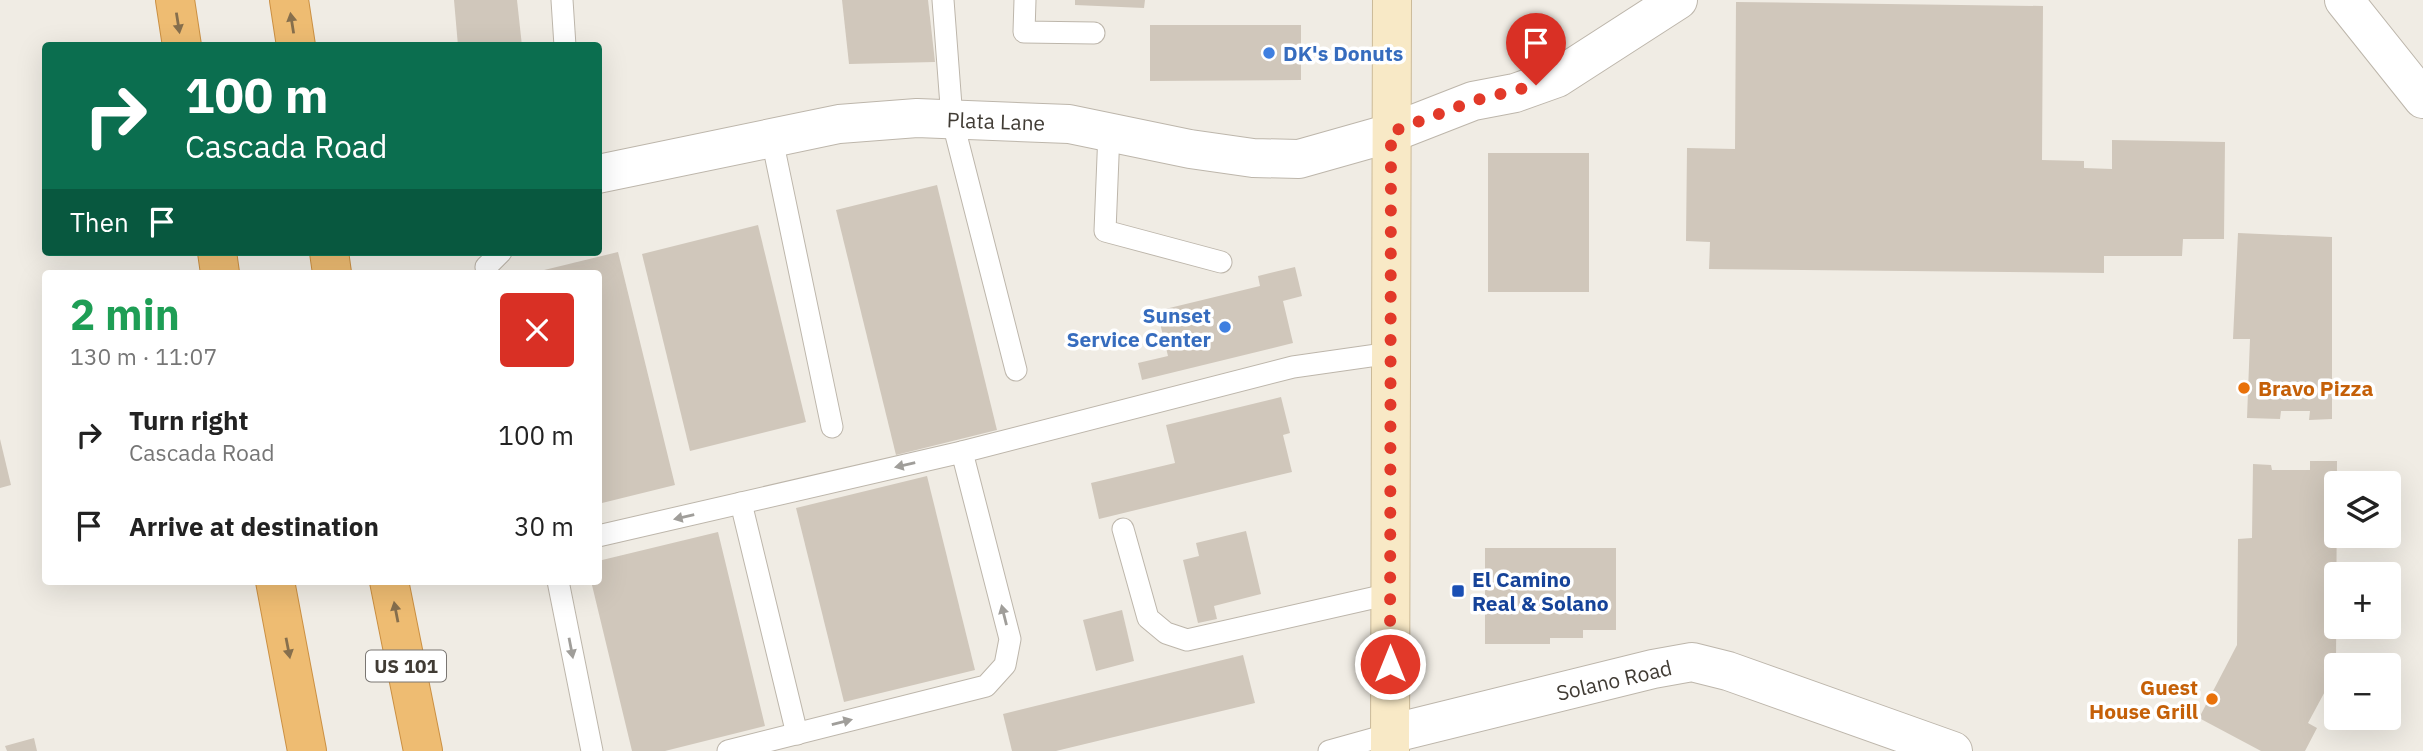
<!DOCTYPE html>
<meta charset="utf-8">
<style>
:root{--surface:#fff;--page:#f6f6f6;--text:#222;--muted:#767676}
body{margin:0;font-family:"IBM Plex Sans",sans-serif;background:var(--page);color:var(--text);height:100vh;display:flex;flex-direction:column;font-size:26px;white-space:nowrap}
*{box-sizing:border-box;margin:0}
p{font-size:23px;color:var(--muted)}
.icon{flex:none;width:38px;height:38px;fill:none;stroke:currentColor;stroke-width:2;stroke-linecap:round;stroke-linejoin:round}
.map{position:relative;flex:1;overflow:hidden}
.details{position:absolute;left:42px;top:270px;width:560px;height:315px;display:flex;flex-direction:column;background:var(--surface);border-radius:7px;box-shadow:0 7px 28px #0002}
.details>*{flex:none}
.hud{position:absolute;left:42px;top:42px;width:560px;height:214px;border-radius:7px;box-shadow:0 7px 28px #0002;background:#0b6e4f;color:#fff;overflow:hidden}
.controls{position:absolute;left:2324px;top:471px;display:grid;gap:14px}
.controls a{display:grid;place-items:center;width:77px;height:77px;border-radius:7px;background:var(--surface);box-shadow:0 7px 28px #0002;font-size:35px}
.pin{position:absolute;display:grid;place-items:center;width:60px;height:60px;color:#fff;margin:-72px -30px;border-radius:50% 50% 50% 0;rotate:-45deg;box-shadow:0 0 7px #0007}
.pin .icon{rotate:45deg}
.me{position:absolute;width:77px;margin:-38px;rotate:0deg;stroke-linejoin:round;filter:drop-shadow(0 0 5px #0008)}
.turn{display:flex;align-items:center;gap:24px;height:147px;padding:0 28px;font-size:32px}
.turn .icon{width:91px;height:91px;stroke-width:2.5}
.turn b{display:block;font-size:49px;line-height:60px}
.then{display:flex;align-items:center;height:66px;padding:0 28px;background:#0003;gap:14px;font-size:26px}
.round{display:grid;place-items:center;flex:none;width:74px;height:74px;border-radius:7px;background:var(--page)}
.headline{display:flex;align-items:center;justify-content:space-between;height:119px;padding:0 28px}
h1{font-size:42px;font-weight:700;line-height:52px;color:#1e9e55}
ul{padding:0;list-style:none}
li{display:flex;align-items:center;gap:21px;height:91px;padding:0 28px}
li div{flex:1}
li b{display:block;font-size:26px}
li em{font-style:normal}
.map>svg:first-child{display:block}
.building{fill:#d0c7bb}
.lines{fill:none;stroke-linecap:round;stroke-linejoin:round}
.lane-casing{stroke:#bdb6ab;stroke-width:23}
.street-casing{stroke:#bdb6ab;stroke-width:40}
.secondary-casing{stroke:#cbba98;stroke-width:40}
.highway-casing{stroke:#cb9043;stroke-width:40}
.lane{stroke:#fff;stroke-width:21}
.street{stroke:#fff;stroke-width:38}
.secondary{stroke:#f8e9c6;stroke-width:38}
.highway{stroke:#eebc72;stroke-width:38}
.oneway{fill:#866f4d}
.oneway2{fill:#a09e9a}
.route{stroke:#e23929;stroke-width:12;stroke-dasharray:0 21.6}
.shop-dot{fill:#3f7fe0;stroke:#fff;stroke-width:2.5}
.food-dot{fill:#e8710a;stroke:#fff;stroke-width:2.5}
.transit-dot{fill:#1a4fb4;stroke:#fff;stroke-width:2.5}
.labels{text-anchor:middle;dominant-baseline:central;stroke-width:7;stroke-linejoin:round;paint-order:stroke}
.shield{fill:#fff;stroke:#7a7672;stroke-width:2}
.shield-label{font-size:19px;font-weight:bold;fill:#413c35}
.shop-label{font-size:21px;font-weight:bold;fill:#366cbe;stroke:#fff;text-anchor:start}
.street-label{font-size:21px;fill:#413c35;stroke:#fff}
.food-label{font-size:21px;font-weight:bold;fill:#c56008;stroke:#fff;text-anchor:start}
.transit-label{font-size:21px;font-weight:bold;fill:#164399;stroke:#fff;text-anchor:start}
</style>
<div class="map">
<svg width="2423" height="751" viewBox="0 0 2423 751">
<rect width="100%" height="100%" fill="#f0ece4"/>
<g class="building">
<polygon points="454,0 517,0 522,46 458,46"/>
<polygon points="842,0 928,0 935,62 849,64"/>
<polygon points="1075,0 1145,0 1144,8 1075,5"/>
<polygon points="1736,2 2043,6 2042,160 2084,161 2084,168 2112,169 2112,140 2225,142 2224,239 2183,239 2182,256 2104,256 2104,273 1709,269 1710,242 1686,241 1687,148 1735,149"/>
<polygon points="1150,25 1301,25 1301,80 1150,81"/>
<rect x="1488" y="153" width="101" height="139"/>
<polygon points="937,185 997,430 896,455 836,210"/>
<polygon points="758,225 806,422 690,451 642,254"/>
<polygon points="2238,233 2332,237 2332,419 2309,420 2310,411 2281,411 2280,419 2247,418 2250,339 2233,339"/>
<polygon points="618,252 675,485 598,504 598,273 536,272"/>
<polygon points="1295,267 1302,296 1283,301 1293,343 1142,380 1138,363 1168,356 1157,311 1260,286 1258,276"/>
<polygon points="1281,397 1290,433 1283,435 1292,472 1099,519 1091,483 1175,463 1166,425"/>
<polygon points="0,439 11,485 0,488"/>
<polygon points="2310,461 2337,461 2336,671 2308,723 2317,728 2305,751 2261,751 2199,718 2237,645 2238,539 2252,538 2253,464 2271,465 2272,470 2310,470"/>
<polygon points="927,476 975,670 844,702 796,508"/>
<polygon points="1246,531 1261,594 1214,606 1217,619 1198,623 1183,560 1199,556 1196,543"/>
<polygon points="718,532 765,726 665,751 632,751 591,581 598,581 598,561"/>
<polygon points="1485,548 1616,548 1616,630 1583,630 1583,638 1550,638 1550,644 1485,644"/>
<polygon points="1122,610 1134,661 1096,671 1083,620"/>
<polygon points="1243,655 1255,703 1056,751 1012,751 1003,714"/>
<polygon points="34,738 37,751 7,751 5,746"/>
</g>
<g class="lines">
<g class="lane-casing">
<g id="lane">
<polyline points="562,0 565,46"/>
<polyline points="943,0 952,119 1016,370"/>
<polyline points="1025,0 1024,32 1094,33"/>
<polyline points="1109,132 1105,231 1221,262"/>
<polyline points="772,139 832,427"/>
<polyline points="487,273 486,267 501,252"/>
<polyline points="962,452 1293,367 1391,353"/>
<polyline points="741,503 797,734"/>
<polyline points="1123,529 1148,618 1166,633 1187,640 1390,594"/>
<polyline points="598,536 962,452 1010,639 1005,665 986,686 728,751"/>
<polyline points="558,581 592,751"/>
<polyline points="1329,751 1390,734"/>
</g>
</g>
<g class="street-casing">
<g id="street">
<polyline points="2344,0 2423,99"/>
<polyline points="598,174 839,124 917,118 1069,124 1190,149 1253,158 1299,159 1391,133 1473,101 1515,93 1557,78 1678,0"/>
<polyline points="1390,734 1653,669 1692,662 1728,671 1953,751"/>
</g>
</g>
<g class="secondary-casing">
<polyline id="secondary" points="1390,751 1392,0"/>
</g>
<g class="highway-casing">
<g id="highway">
<polyline points="175,0 182,46"/>
<polyline points="289,0 296,46"/>
<polyline points="217,252 220,273"/>
<polyline points="329,252 332,273"/>
<polyline points="275,581 307,751"/>
<polyline points="389,581 423,751"/>
</g>
</g>
<use href="#lane" class="lane"/>
<use href="#street" class="street"/>
<use href="#secondary" class="secondary"/>
<use href="#highway" class="highway"/>
</g>
<defs><path id="oneway-solid" d="M-6-.8H1V-3.2L6.5 0L1 3.2V.8H-6Z" transform="scale(1.75)"/></defs>
<g class="oneway">
<use href="#oneway-solid" transform="translate(178 23) rotate(81)"/>
<use href="#oneway-solid" transform="translate(292 23) rotate(-99)"/>
<use href="#oneway-solid" transform="translate(396 612) rotate(-101)"/>
<use href="#oneway-solid" transform="translate(288 648) rotate(79)"/>
</g>
<g class="oneway2">
<use href="#oneway-solid" transform="translate(905 465) rotate(167)"/>
<use href="#oneway-solid" transform="translate(684 517) rotate(167)"/>
<use href="#oneway-solid" transform="translate(1004 615) rotate(-104)"/>
<use href="#oneway-solid" transform="translate(571 648) rotate(79)"/>
<use href="#oneway-solid" transform="translate(842 722) rotate(-14)"/>
</g>
<g class="lines">
<polyline class="route" points="1390,664 1391,132 1473,101 1536,85"/>
</g>
<g class="shop-dot">
<circle cx="1269" cy="53" r="7"/>
<circle cx="1225" cy="327" r="7"/>
</g>
<g class="food-dot">
<circle cx="2244" cy="388" r="7"/>
<circle cx="2212" cy="699" r="7"/>
</g>
<rect class="transit-dot" x="1451" y="584" width="14" height="14" rx="3.5"/>
<g class="labels">
<rect class="shield" x="366" y="650.5" width="80" height="31" rx="5"/>
<g class="shield-label">
<text x="406" y="666">US 101</text>
</g>
<g class="shop-label">
<text x="1283" y="53">DK's Donuts</text>
<text x="1211" y="315" text-anchor="end">Sunset<tspan x="1211" dy="24">Service Center</tspan></text>
</g>
<g class="street-label">
<text transform="translate(996 121) rotate(2)">Plata Lane</text>
<text transform="translate(1614 680) rotate(-13)">Solano Road</text>
</g>
<g class="food-label">
<text x="2258" y="388">Bravo Pizza</text>
<text x="2198" y="687" text-anchor="end">Guest<tspan x="2198" dy="24">House Grill</tspan></text>
</g>
<g class="transit-label">
<text x="1472" y="579">El Camino<tspan x="1472" dy="24">Real &amp; Solano</tspan></text>
</g>
</g>
</svg>
<div class="controls">
<a><svg class="icon" aria-label="layers" viewBox="0 0 24 24"><path d="M12 4l9 5-9 5-9-5zM3 14l9 5 9-5"/></svg></a>
<a>+</a>
<a>−</a>
</div>
<div class="pin" style="left:1536px;top:85px;background:#d93025"><svg class="icon" aria-label="arrive" viewBox="0 0 24 24"><path d="M6 21V4h12l-3 4 3 4H6"/></svg></div>
<svg class="me" style="left:1390px;top:664px" viewBox="-20 -20 40 40"><circle r="17" fill="#e23929" stroke="#fff" stroke-width="3"/><path d="M0-11L8 9 0 5-8 9z" fill="#fff"/></svg>
<div class="hud">
<div class="turn"><svg class="icon" aria-label="right" viewBox="0 0 24 24"><path d="M7 20v-9h11M14 6l5 5-5 5"/></svg><div><b>100 m</b>Cascada Road</div></div>
<div class="then">Then<svg class="icon" aria-label="arrive" viewBox="0 0 24 24"><path d="M6 21V4h12l-3 4 3 4H6"/></svg></div>
</div>
<section class="details">
<div class="headline"><div><h1>2 min</h1><p>130 m · 11:07</p></div><a class="round" style="background:#d93025;color:#fff"><svg class="icon" aria-label="close" viewBox="0 0 24 24"><path d="M6 6l12 12M18 6L6 18"/></svg></a></div>
<ul>
<li><svg class="icon" aria-label="right" viewBox="0 0 24 24"><path d="M7 20v-9h11M14 6l5 5-5 5"/></svg><div><b>Turn right</b><p>Cascada Road</p></div><em>100 m</em></li>
<li><svg class="icon" aria-label="arrive" viewBox="0 0 24 24"><path d="M6 21V4h12l-3 4 3 4H6"/></svg><div><b>Arrive at destination</b></div><em>30 m</em></li>
</ul>
</section>
</div>
